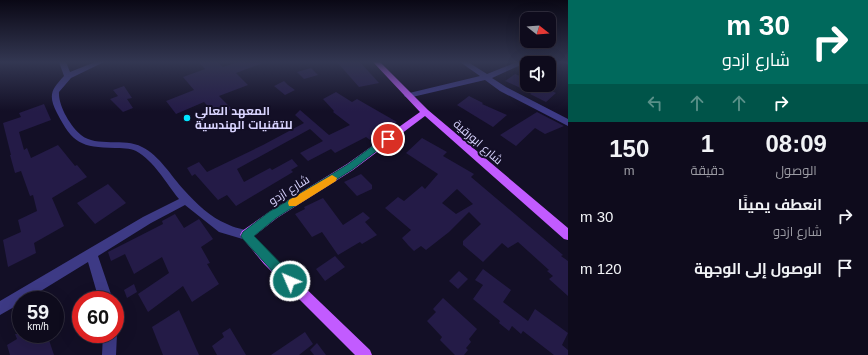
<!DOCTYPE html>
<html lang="ar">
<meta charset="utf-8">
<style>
:root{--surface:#0e0b1c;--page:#171425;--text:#f1f3f6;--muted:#9b9ba3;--line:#2e2b3b}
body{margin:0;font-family:Helvetica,Cairo,sans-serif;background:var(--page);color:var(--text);direction:rtl;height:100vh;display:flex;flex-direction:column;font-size:15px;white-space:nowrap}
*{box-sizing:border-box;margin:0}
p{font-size:13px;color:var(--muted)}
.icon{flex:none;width:22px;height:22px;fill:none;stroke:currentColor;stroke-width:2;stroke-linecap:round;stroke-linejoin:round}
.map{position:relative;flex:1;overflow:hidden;direction:ltr}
.drawer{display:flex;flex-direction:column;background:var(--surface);width:300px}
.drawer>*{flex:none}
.hud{background:#00695c;color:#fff;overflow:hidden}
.needle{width:26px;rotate:107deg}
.buttons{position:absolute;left:520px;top:12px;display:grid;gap:8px}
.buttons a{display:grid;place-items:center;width:36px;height:36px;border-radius:8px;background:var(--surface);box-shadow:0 4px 16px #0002,0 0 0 1px var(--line);font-size:20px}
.speed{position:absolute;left:12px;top:291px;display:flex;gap:8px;font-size:20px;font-weight:700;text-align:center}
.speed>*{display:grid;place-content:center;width:52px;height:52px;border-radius:50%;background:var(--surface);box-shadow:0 4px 16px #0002,0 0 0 1px var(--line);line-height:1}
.speed small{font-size:10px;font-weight:400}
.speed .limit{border:6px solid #d22;background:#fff;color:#111}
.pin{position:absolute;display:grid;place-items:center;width:34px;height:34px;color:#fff;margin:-17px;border:2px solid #fff;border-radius:50%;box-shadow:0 1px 4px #0007}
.me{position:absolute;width:44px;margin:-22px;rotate:315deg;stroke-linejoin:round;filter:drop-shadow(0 0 3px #0008)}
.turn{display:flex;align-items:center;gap:14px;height:84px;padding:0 12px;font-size:18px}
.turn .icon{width:52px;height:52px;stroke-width:2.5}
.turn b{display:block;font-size:28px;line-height:34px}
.lanes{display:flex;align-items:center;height:38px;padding:0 12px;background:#0003;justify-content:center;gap:20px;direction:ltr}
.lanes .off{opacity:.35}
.eta{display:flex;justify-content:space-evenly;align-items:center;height:68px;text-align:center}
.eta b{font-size:24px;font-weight:800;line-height:28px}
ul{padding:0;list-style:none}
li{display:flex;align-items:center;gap:12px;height:52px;padding:0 12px}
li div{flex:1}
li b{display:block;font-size:15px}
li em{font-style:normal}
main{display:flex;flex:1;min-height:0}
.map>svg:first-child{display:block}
.building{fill:#241b47;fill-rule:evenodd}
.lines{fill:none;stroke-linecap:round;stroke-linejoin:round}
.minor{fill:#3d3a85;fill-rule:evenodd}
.major{fill:#c25bff;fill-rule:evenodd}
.route{fill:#0f766e;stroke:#0a4d48}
.slow{fill:#f59e0b}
.poi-dot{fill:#00e5ff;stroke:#130f26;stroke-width:1.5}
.labels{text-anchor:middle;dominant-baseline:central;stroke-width:4;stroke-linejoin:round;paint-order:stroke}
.poi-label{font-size:12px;font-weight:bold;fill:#d9d4ff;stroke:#130f26;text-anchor:start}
.street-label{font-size:12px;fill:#d9d4ff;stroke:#130f26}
</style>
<main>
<section class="drawer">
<div class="hud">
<div class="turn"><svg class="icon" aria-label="right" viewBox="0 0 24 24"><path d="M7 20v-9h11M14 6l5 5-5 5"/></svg><div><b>30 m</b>شارع ازدو</div></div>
<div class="lanes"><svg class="icon off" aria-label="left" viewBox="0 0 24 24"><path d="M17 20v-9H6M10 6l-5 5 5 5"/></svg><svg class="icon off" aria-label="ahead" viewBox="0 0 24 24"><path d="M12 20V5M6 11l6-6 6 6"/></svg><svg class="icon off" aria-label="ahead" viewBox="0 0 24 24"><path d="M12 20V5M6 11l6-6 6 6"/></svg><svg class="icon" aria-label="right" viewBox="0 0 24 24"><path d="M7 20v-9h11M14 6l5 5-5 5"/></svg></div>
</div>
<div class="eta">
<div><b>08:09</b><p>الوصول</p></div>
<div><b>1</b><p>دقيقة</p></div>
<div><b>150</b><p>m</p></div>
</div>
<ul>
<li><svg class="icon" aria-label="right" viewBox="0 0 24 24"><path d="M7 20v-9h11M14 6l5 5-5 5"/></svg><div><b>انعطف يمينًا</b><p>شارع ازدو</p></div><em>30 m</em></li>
<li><svg class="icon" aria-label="arrive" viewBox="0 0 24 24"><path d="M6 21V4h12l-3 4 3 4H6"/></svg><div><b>الوصول إلى الوجهة</b></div><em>120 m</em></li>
</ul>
</section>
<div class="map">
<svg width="568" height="355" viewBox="0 0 568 355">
<rect width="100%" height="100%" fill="#130f26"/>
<g class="building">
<polygon points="198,62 218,62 223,67 238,62 263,63 236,73 248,85 219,96 232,109 217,116 204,102 176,114 166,101 194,90 183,77 205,69"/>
<polygon points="337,62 360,62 379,83 359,87"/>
<polygon points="311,68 318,75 304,79 297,72"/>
<polygon points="515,74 527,79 527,91 505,81"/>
<polygon points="284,81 288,85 295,90 285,95 274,86"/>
<polygon points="540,85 556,93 546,102 530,94"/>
<polygon points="124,86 132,98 127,99 133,108 123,112 110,99 118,96 113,90"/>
<polygon points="336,92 352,102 357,99 397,122 370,140 366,137 335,153 331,149 308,161 300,153 323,141 310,129 237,169 244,182 270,168 272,170 292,159 298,166 291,170 293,172 236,206 227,195 218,200 195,174 192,176 187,168 199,162 207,172 263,145 304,123 295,115 300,110 329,135 350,125 333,112 334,111 323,99"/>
<polygon points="469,96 483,103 482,104 507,115 493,127 457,105"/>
<polygon points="44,104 51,120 19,132 24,150 27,148 31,158 58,145 75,166 77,165 87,177 52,198 64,226 34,243 36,253 8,267 3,240 21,232 18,220 37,211 33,195 30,196 21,171 15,173 10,155 11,155 3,123 21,117 19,113"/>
<polygon points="537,112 564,126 545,134 535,128 516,146 500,135"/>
<path d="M422,138L447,152L443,156L474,174L471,177L563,255L561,256L568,261V296L549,279L553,276L547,271L549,270L518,242L508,248L502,243L483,262L463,245V241L481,224L469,212L449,232L426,250L421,246L414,251L408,245L402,238L411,230L385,208L398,197L404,201L422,186L425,189L438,174L406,153ZM457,189L473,204L456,214L442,203Z"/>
<polygon points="361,174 372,185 372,189 357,196 344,182"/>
<polygon points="108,184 126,203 95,224 77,203"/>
<polygon points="323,198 343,225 363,212 370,218 365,222 377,235 362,244 360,242 338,255 322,232 312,237 295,214 305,209 304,207"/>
<polygon points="175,214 184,228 199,219 213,239 201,247 210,263 207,264 219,284 192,302 183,286 148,312 138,294 169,273 162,257 134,274 125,254 111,261 108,252 163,224 162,221"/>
<polygon points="335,256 345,267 325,281 316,269"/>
<polygon points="483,269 511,290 503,302 528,321 535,309 568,333 562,345 568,350 568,355 554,355 523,331 521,334 512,326 509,331 499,323 500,321 473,299 483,285 475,280"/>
<polygon points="459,271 468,279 458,289 449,281"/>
<polygon points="134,284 137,292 127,298 124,290"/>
<polygon points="443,298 477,329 469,339 471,342 466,348 468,350 464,355 455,355 440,340 442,337 427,321 436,312 433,309"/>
<polygon points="179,310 199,355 163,355 152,327"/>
<polygon points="230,328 246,355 217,355 212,346 224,337 222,333"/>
<polygon points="305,332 313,344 299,355 271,355"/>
<polygon points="15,334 47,334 54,355 10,355 7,345 17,339"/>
<polygon points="317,343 326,355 314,355 310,350"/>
</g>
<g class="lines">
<g class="minor">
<path d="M59,62H66L70,72L95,62H104L71,78L59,92C58,106 71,127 81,135C97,148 124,137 142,147C160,156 171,176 184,190C196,203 211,218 227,224C234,228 243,229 250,231L252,235L250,239L246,240L219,232L185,205L151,223L98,256L113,300H99L88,262L26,300H21V303L0,315V301L143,217L179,199C166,183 154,161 136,151C130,148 121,148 115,148C81,147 73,144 57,113C48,95 51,90 64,76Z"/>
<polygon points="460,62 468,62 487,74 517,62 526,62 525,63 492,78 506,87 568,119 568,126 500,91 485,80 408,98 404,96 405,94 480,76"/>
<polygon points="563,62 568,62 568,64 565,63"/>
<polygon points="115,329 117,334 116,355 102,355 103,334 115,334"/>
</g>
<polygon class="major" points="373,62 380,62 428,110 568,228 568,240 564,239 425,116 353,170 277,218 254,236 272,256 370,350 372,355 355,355 264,264 240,235 242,231 269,212 347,164 420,112"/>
</g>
<linearGradient id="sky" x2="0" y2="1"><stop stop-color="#0a0815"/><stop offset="0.56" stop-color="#333752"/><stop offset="1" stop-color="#333752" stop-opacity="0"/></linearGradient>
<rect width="568" height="111" fill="url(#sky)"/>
<polygon class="route" points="385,137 388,137 392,139 353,169 276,218 254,236 294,277 295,281 294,285 290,287 285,285 243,239 241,236 243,232 269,212 347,165"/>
<polygon class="slow" points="332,175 337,178 336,181 296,206 289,206 288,203 289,200"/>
<circle class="poi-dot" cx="187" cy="118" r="4"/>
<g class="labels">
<g class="poi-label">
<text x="195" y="111">المعهد العالي<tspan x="195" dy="14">للتقنيات الهندسية</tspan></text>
</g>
<g class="street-label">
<text transform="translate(478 142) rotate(41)">شارع ابورقية</text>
<text transform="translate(289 190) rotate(-32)">شارع ازدو</text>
</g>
</g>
</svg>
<div class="buttons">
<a><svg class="needle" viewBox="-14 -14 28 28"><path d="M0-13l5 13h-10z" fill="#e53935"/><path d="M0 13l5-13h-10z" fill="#9b9ba3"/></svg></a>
<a><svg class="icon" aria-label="sound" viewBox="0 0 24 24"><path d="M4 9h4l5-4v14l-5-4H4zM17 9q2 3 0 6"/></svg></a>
</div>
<div class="speed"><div>59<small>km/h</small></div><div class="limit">60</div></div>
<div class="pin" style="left:388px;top:139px;background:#d93025"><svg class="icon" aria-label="arrive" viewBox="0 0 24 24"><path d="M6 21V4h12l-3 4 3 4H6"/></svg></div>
<svg class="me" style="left:290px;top:281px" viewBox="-20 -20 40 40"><circle r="17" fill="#0f766e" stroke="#fff" stroke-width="3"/><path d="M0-11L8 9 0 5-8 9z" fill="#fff"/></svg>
</div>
</main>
